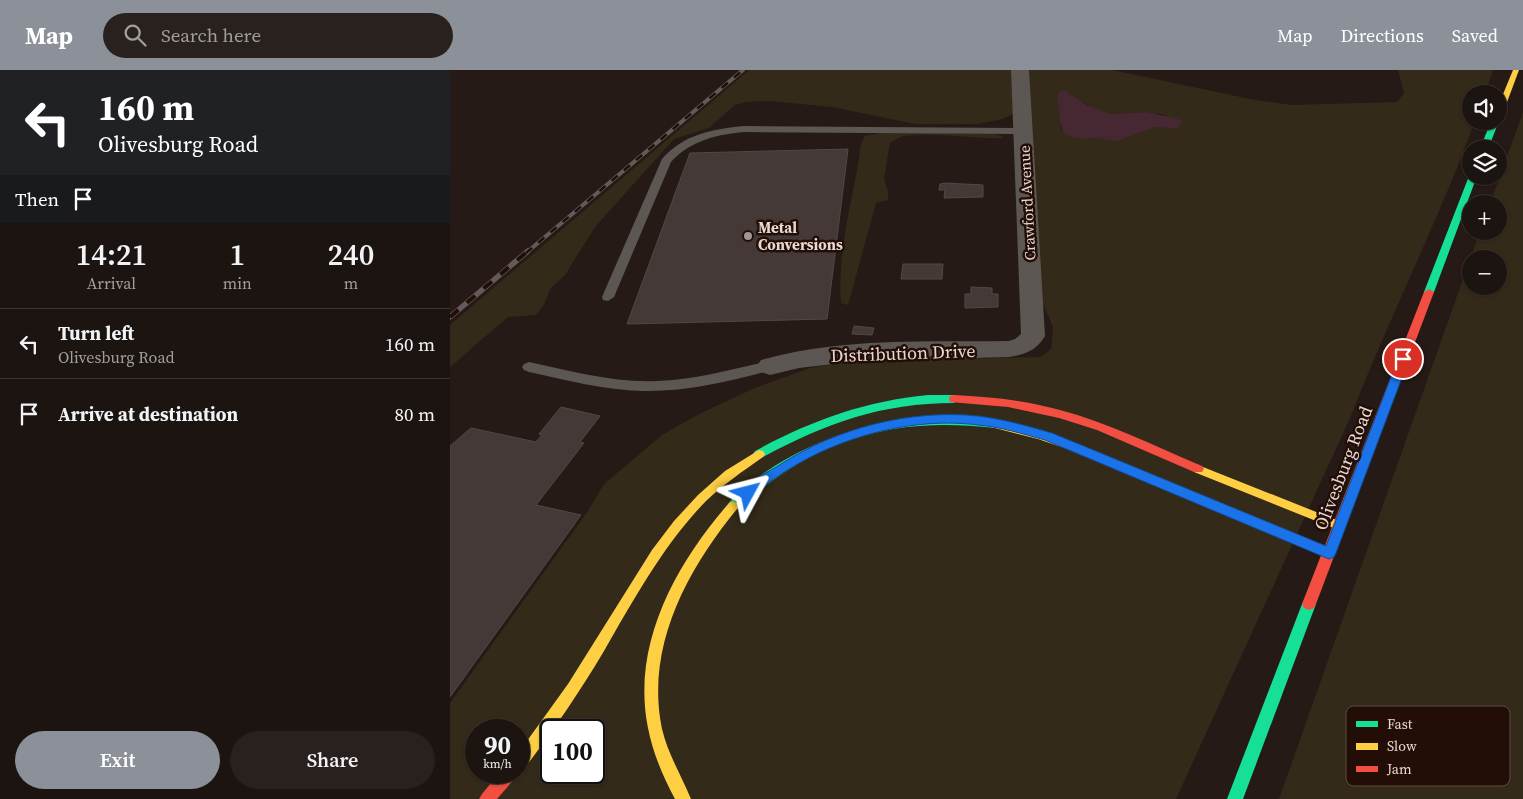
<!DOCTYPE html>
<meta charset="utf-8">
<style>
:root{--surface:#1c1410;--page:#29211e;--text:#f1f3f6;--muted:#a09e9f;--line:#3a3330;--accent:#8c9099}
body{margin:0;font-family:"Source Serif 4",serif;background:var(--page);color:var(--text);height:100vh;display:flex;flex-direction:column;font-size:19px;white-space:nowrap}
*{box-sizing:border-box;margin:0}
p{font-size:16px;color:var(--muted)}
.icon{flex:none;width:28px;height:28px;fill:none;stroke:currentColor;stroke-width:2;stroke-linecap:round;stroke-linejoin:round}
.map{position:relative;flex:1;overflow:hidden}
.drawer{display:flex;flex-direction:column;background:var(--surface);width:450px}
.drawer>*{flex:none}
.hud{background:#202124;color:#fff;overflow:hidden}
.buttons{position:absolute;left:1012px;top:15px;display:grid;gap:10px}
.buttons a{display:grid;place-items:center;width:45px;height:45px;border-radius:50%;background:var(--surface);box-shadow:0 1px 4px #0004,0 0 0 1px var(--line);font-size:25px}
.speed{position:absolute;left:15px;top:649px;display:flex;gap:10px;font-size:25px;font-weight:700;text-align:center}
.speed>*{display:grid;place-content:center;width:65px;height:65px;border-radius:50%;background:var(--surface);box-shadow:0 1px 4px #0004,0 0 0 1px var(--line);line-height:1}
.speed small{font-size:12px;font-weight:400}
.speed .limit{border:2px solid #111;border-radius:8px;background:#fff;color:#111}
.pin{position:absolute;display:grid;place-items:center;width:42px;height:42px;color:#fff;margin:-21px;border:2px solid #fff;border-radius:50%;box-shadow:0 1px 5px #0007}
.me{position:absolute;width:55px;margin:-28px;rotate:52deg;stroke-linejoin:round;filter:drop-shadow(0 0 4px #0008)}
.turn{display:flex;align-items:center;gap:18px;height:105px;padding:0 15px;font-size:22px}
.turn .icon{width:65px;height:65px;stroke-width:2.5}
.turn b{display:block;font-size:35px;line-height:42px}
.then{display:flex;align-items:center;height:48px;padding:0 15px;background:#0003;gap:10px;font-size:19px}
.eta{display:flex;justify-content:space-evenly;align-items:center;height:85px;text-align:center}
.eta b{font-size:30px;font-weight:600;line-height:35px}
.button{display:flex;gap:10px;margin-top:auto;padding:10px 15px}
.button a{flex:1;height:58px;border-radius:30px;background:var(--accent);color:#fff;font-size:20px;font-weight:600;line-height:58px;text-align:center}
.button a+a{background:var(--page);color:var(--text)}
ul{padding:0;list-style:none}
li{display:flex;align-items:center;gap:15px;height:70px;padding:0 15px;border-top:1px solid var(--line)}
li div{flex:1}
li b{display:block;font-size:19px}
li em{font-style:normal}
header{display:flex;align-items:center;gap:30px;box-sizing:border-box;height:70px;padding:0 25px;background:var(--accent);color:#fff}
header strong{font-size:24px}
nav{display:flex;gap:28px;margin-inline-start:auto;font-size:18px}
.search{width:350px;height:45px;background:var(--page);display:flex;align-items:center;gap:12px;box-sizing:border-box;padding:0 18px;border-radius:28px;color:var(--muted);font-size:19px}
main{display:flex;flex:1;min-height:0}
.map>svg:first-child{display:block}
.green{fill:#332a19;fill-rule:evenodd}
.water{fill:#462833}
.building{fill:#443937;stroke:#534846}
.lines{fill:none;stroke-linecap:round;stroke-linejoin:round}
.lane{fill:#5d5753;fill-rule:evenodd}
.street{fill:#5d5753;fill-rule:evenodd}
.fast{fill:#16e098;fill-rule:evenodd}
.slow{fill:#ffcf43;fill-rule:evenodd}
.jam{fill:#f24e42;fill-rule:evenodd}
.rail-far1-casing{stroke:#625b58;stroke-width:4}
.rail-casing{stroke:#625b58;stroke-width:5.5}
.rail-far1{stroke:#220e07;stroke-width:2.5;stroke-dasharray:8;stroke-linecap:butt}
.rail{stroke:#220e07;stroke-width:4;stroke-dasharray:11;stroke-linecap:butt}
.route{fill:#1a73e8;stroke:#114b97}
.poi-dot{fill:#a49691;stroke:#220e07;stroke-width:2}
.labels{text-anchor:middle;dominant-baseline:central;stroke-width:5;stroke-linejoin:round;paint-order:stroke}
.far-street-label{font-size:15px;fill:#e8d8d3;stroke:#220e07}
.far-poi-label{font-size:15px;font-weight:bold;fill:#e8d8d3;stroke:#220e07;text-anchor:start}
.street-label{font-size:18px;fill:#e8d8d3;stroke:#220e07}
.key{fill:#220e07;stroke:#5d4b44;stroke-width:1}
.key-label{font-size:14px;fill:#e8d8d3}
</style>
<header>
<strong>Map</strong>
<div class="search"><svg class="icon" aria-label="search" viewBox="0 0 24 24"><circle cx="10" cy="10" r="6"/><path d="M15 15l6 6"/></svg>Search here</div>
<nav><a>Map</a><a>Directions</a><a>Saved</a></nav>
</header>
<main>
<section class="drawer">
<div class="hud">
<div class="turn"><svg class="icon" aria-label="left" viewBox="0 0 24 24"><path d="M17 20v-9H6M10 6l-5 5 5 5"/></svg><div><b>160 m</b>Olivesburg Road</div></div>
<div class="then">Then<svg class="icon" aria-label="arrive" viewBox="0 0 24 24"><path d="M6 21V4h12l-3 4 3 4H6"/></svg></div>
</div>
<div class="eta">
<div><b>14:21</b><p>Arrival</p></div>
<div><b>1</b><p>min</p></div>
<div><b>240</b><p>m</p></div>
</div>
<ul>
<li><svg class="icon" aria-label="left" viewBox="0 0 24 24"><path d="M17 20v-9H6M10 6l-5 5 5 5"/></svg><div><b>Turn left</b><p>Olivesburg Road</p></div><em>160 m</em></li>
<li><svg class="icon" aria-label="arrive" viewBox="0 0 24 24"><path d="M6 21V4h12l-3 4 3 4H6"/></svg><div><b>Arrive at destination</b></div><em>80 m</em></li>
</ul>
<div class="button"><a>Exit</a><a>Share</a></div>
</section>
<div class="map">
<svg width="1073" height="729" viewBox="0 0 1073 729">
<rect width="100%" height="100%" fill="#261a16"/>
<g class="green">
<polygon points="299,0 561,0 563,44 553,49 527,54 465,54 382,37 320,31 296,32 285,35 259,58 224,69 145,157 115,205 100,219 94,235 86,245 58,247 0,297 0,255"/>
<path d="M576,0H662L805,30L841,35L947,32L954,23L948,0H1043L1035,24H1021V51H1025C988,152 939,248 900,348L726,729H0V633L138,441L154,414L212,365L249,344L307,317L360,298L386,293L419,291L591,287L601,279L603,257L591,229ZM620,25L649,41L660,44L698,42L715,45L728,59L706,57L665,72L656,68L641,69L611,59L610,46ZM26,660H69V702H26ZM101,660H144V702H101Z"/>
<path d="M1073,42V729H829L1030,161H1049V134H1040ZM1021,189H1049V216H1021Z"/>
<path d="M436,62L545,64L554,67L552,68C520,69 486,62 454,66C449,67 444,71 440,73L434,109L438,121V130L426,133L398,235L391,233C387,191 400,137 408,95C410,85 409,75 415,66Z"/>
</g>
<path class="water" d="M614,20L637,35L660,44L698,42L732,50L728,59L706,57L665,72C644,62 610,81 610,46C610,38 606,31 608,23Z"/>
<g class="building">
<polygon points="398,79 377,249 177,254 240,83"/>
<polygon points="495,113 533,115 533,127 494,128 495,120 489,120 490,114"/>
<polygon points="453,194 493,194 492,209 451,209"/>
<polygon points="521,217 542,218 542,224 548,224 548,237 515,238 515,224 521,224"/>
<polygon points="404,256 424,258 422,265 402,264"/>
<polygon points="111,337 150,346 130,372 134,373 86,435 131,445 0,627 0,376 21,358 86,372 92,365 89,364"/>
</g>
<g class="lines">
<g class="lane">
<path d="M294,56L574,58L579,61L574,64L294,62C266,65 241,70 221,92L164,227L158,231L153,230L152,227L212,89C234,64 263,59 294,56Z"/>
<path d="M320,291L325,293L327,296L325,299C283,311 236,322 193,321C154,320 116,310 79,302L74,300L72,297L74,294L79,292C121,301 164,313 207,311C245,310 283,299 320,291Z"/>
</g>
<path class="street" d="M561,0H579L595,266C586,281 576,284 559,287L409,291L349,298L320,305L311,302L307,296L311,290C391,267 477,272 559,271L565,269L571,264Z"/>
<g class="fast">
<polygon points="1041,51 1049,51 1038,79 1030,79"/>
<polygon points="1021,104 1021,106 1027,106 984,222 982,224 976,224 974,222 1019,106"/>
<path d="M478,325H504L509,329L504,333C432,333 376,353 313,387H305L303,384L305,381C360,351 415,331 478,325Z"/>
<path d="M510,346L545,350L551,354L545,358C440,346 366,369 287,439H279L277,436C283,425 304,410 314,403C375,362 437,347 510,346Z"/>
<polygon points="859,528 864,530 866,534 793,729 777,729 852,534 854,530"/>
</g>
<g class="slow">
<polygon points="1063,0 1069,0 1053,43 1049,45 1049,34"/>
<polygon points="545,350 590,361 631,375 883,479 885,483 883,487 879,488 875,487 623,381 588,369 541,357 539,354"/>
<path d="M309,380L313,381L315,384L313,387C293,401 274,414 256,431C214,474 184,529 154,581C129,623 103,661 74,699L69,701V682L118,614L202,480L224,451L248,425L275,401Z"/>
<polygon points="748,395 894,453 896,456 894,459 890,461 886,459 744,402 742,399 744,396"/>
<path d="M283,431L287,433L289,436L287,439C237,500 195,577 212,659C218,684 231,705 241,729H225C213,707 203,683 198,658C181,574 226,494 279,433Z"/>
</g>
<g class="jam">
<polygon points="979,219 984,222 866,534 864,538 859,540 854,538 852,534 974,222"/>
<path d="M504,325C540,327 575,330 610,340C659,353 705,376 752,396L754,399L752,402H744L647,360L609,348L558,337L500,332L499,329L500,326Z"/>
<polygon points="50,702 68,702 66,707 47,729 29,729 32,724"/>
</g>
<g class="rail-far1-casing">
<polyline id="rail-far1" points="76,183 293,0"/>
</g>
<g class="rail-casing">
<polyline id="rail" points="0,247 78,181"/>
</g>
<use href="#rail-far1" class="rail-far1"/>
<use href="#rail" class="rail"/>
</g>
<path class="route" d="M953,285L959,289L886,483L884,487L879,489L595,370C573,364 551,357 528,355C451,345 360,375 302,426H294L292,423C299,410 319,402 331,394C387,358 461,339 528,346C553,349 578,356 602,363L876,476L948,289Z"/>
<circle class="poi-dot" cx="298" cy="166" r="5"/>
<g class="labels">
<g class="far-street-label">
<text transform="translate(577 133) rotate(-93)">Crawford Avenue</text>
</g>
<g class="far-poi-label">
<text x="308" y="157">Metal<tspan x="308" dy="17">Conversions</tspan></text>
</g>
<g class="street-label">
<text transform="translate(453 283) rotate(-2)">Distribution Drive</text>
<text transform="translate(893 398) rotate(-69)">Olivesburg Road</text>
</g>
</g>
<rect x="896" y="636" width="164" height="80" rx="8" class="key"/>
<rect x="906" y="651" width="22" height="6" fill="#16e098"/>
<rect x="906" y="673" width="22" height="7" fill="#ffcf43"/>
<rect x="906" y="696" width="22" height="6" fill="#f24e42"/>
<g class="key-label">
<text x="937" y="659">Fast</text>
<text x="937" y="681">Slow</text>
<text x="937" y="704">Jam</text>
</g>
</svg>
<div class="buttons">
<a><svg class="icon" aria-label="sound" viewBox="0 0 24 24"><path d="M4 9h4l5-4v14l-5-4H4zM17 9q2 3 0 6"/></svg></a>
<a><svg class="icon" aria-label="layers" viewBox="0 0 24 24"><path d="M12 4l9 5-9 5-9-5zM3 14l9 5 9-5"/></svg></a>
<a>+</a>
<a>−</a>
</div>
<div class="speed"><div>90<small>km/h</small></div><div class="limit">100</div></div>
<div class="pin" style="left:953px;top:289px;background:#d93025"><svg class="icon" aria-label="arrive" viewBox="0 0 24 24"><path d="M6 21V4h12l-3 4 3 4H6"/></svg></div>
<svg class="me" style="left:298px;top:423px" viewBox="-20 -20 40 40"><path d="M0-17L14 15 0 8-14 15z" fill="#1a73e8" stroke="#fff" stroke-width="4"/></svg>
</div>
</main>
